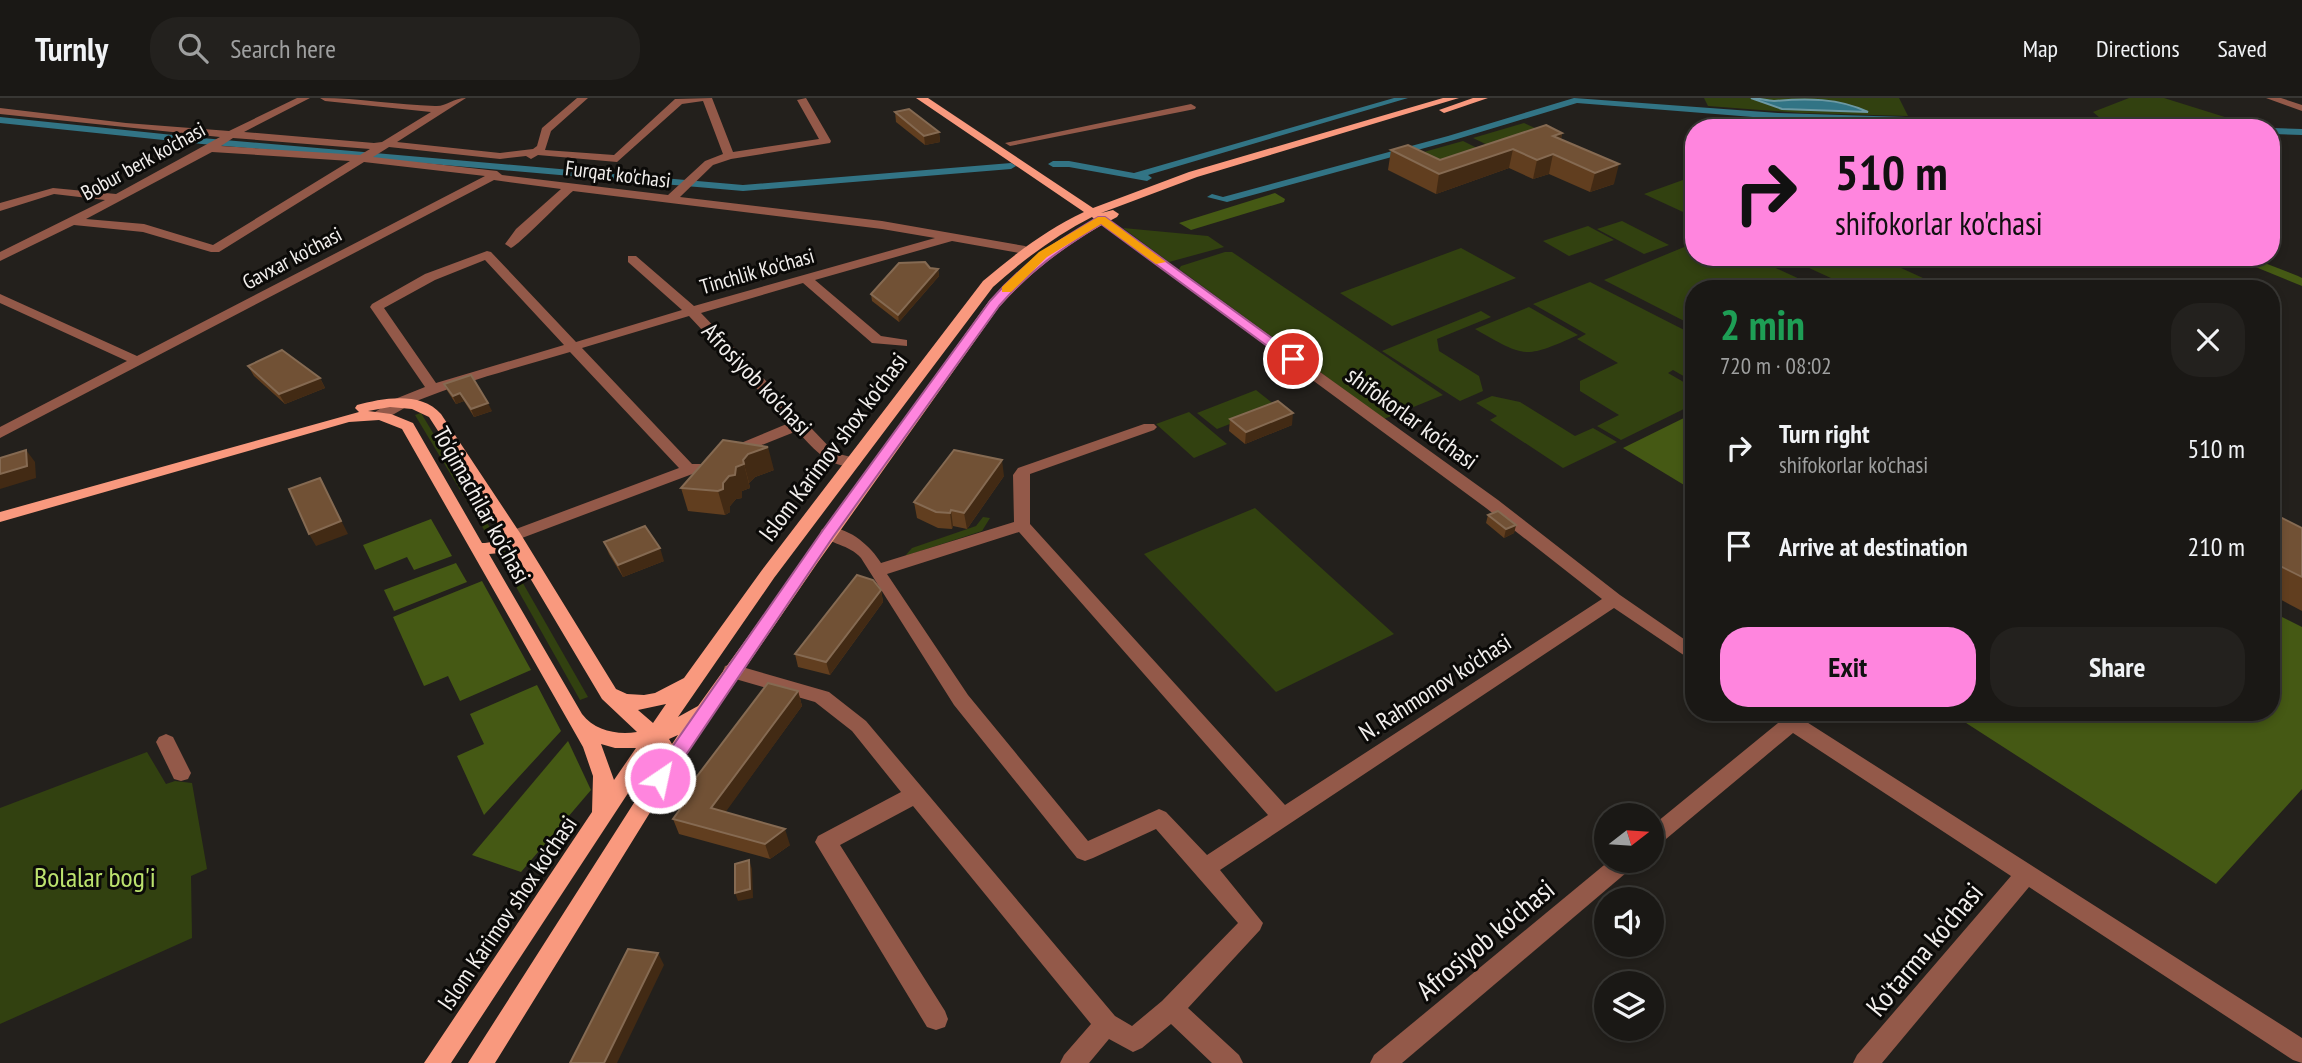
<!DOCTYPE html>
<meta charset="utf-8">
<style>
:root{--surface:#1a1815;--page:#23211e;--text:#f1f3f6;--muted:#9fa0a0;--line:#383734;--accent:#ff85de}
body{margin:0;font-family:"PT Sans Narrow",sans-serif;background:var(--page);color:var(--text);height:100vh;display:flex;flex-direction:column;font-size:26px;white-space:nowrap}
*{box-sizing:border-box;margin:0}
p{font-size:23px;color:var(--muted)}
.icon{flex:none;width:38px;height:38px;fill:none;stroke:currentColor;stroke-width:2;stroke-linecap:round;stroke-linejoin:round}
.map{position:relative;flex:1;overflow:hidden}
.panel{position:absolute;left:1685px;top:182px;width:595px;height:441px;display:flex;flex-direction:column;background:var(--surface);border-radius:28px;box-shadow:0 4px 10px #0003,0 0 0 2px var(--line)}
.panel>*{flex:none}
.top-card{position:absolute;left:1685px;top:21px;width:595px;height:147px;border-radius:28px;box-shadow:0 4px 10px #0003,0 0 0 2px var(--line);background:#ff85de;color:#111;overflow:hidden}
.needle{width:46px;rotate:73deg}
.buttons{position:absolute;left:1594px;top:705px;display:grid;gap:14px}
.buttons a{display:grid;place-items:center;width:70px;height:70px;border-radius:50%;background:var(--surface);box-shadow:0 4px 10px #0003,0 0 0 2px var(--line);font-size:35px}
.pin{position:absolute;display:grid;place-items:center;width:60px;height:60px;color:#fff;margin:-30px;border:4px solid #fff;border-radius:50%;box-shadow:0 2px 7px #0007}
.me{position:absolute;width:77px;margin:-38px;rotate:34deg;stroke-linejoin:round;filter:drop-shadow(0 0 5px #0008)}
.turn{display:flex;align-items:center;gap:24px;height:147px;padding:0 35px;font-size:32px}
.turn .icon{width:91px;height:91px;stroke-width:2.5}
.turn b{display:block;font-size:49px;line-height:60px}
.round{display:grid;place-items:center;flex:none;width:74px;height:74px;border-radius:28px;background:var(--page)}
.headline{display:flex;align-items:center;justify-content:space-between;height:119px;padding:0 35px}
h1{font-size:42px;font-weight:700;line-height:52px;color:#1e9e55}
.cta{display:flex;gap:14px;margin-top:auto;padding:14px 35px}
.cta a{flex:1;height:80px;border-radius:28px;background:var(--accent);color:#111;font-size:28px;font-weight:700;line-height:80px;text-align:center}
.cta a+a{background:var(--page);color:var(--text)}
ul{padding:0;list-style:none}
li{display:flex;align-items:center;gap:21px;height:98px;padding:0 35px}
li div{flex:1}
li b{display:block;font-size:26px}
li em{font-style:normal}
header{display:flex;align-items:center;gap:42px;box-sizing:border-box;height:98px;padding:0 35px;background:var(--surface);border-bottom:2px solid var(--line)}
header strong{font-size:33px}
nav{display:flex;gap:38px;margin-inline-start:auto;font-size:24px}
.search{width:490px;height:63px;background:var(--page);display:flex;align-items:center;gap:18px;box-sizing:border-box;padding:0 24px;border-radius:28px;color:var(--muted);font-size:26px}
.map>svg:first-child{display:block}
.green{fill:#324110}
.forest{fill:#455914}
.water{fill:#327485;stroke:#6c99a4;stroke-width:2}
.lines{fill:none;stroke-linecap:round;stroke-linejoin:round}
.canal{fill:#327485;fill-rule:evenodd}
.minor{fill:#935949;fill-rule:evenodd}
.major{fill:#f9997e;fill-rule:evenodd}
.wall{fill:#613e1f}
.shaded-wall{fill:#422a14}
.building{fill:#715135;stroke:#856a52;stroke-width:2}
.route{fill:#ff85de;stroke:#a65690;stroke-width:2}
.slow{fill:#f59e0b}
.labels{text-anchor:middle;dominant-baseline:central;stroke-width:6;stroke-linejoin:round;paint-order:stroke}
.far-street-label{font-size:21px;fill:#f2efed;stroke:#0b0a08}
.street-label{font-size:24px;fill:#f2efed;stroke:#0b0a08}
.near-park-label{font-size:28px;fill:#bce26e;stroke:#0b0a08}
.near-street-label{font-size:28px;fill:#f2efed;stroke:#0b0a08}
</style>
<header>
<strong>Turnly</strong>
<div class="search"><svg class="icon" aria-label="search" viewBox="0 0 24 24"><circle cx="10" cy="10" r="6"/><path d="M15 15l6 6"/></svg>Search here</div>
<nav><a>Map</a><a>Directions</a><a>Saved</a></nav>
</header>
<div class="map">
<svg width="2302" height="965" viewBox="0 0 2302 965">
<rect width="100%" height="100%" fill="#23201c"/>
<g class="green">
<polygon points="1704,0 1899,0 1908,18 1801,15 1708,8"/>
<polygon points="2129,0 2164,0 2244,25 2100,20 2093,14"/>
<polygon points="1524,25 1550,37 1500,53 1473,40"/>
<polygon points="1463,43 1489,56 1434,74 1406,59"/>
<polygon points="1694,78 1694,119 1644,96"/>
<polygon points="1622,123 1669,147 1644,156 1597,131"/>
<polygon points="1588,128 1614,142 1569,158 1543,143"/>
<polygon points="1123,130 1208,138 1224,149 1169,164"/>
<polygon points="1694,145 1694,159 1752,159 1804,183 1788,191 1694,191 1694,228 1604,182"/>
<polygon points="1461,150 1516,180 1392,228 1340,195"/>
<polygon points="1225,154 1232,154 1443,297 1384,321 1179,171 1181,168"/>
<polygon points="1785,159 1877,159 1947,191 1855,191"/>
<polygon points="1590,184 1694,237 1694,284 1673,272 1668,275 1694,290 1694,306 1621,342 1597,328 1619,317 1580,293 1580,283 1618,265 1577,241 1586,236 1533,206"/>
<path d="M1529,209L1578,237C1524,261 1526,260 1475,231Z"/>
<polygon points="1481,213 1491,219 1437,241 1439,253 1479,278 1483,293 1460,303 1382,253"/>
<polygon points="1256,292 1276,308 1217,331 1197,315"/>
<polygon points="1492,298 1520,304 1575,338 1593,330 1617,344 1563,370 1490,322 1497,318 1476,305"/>
<polygon points="1189,314 1227,346 1194,360 1156,326"/>
<polygon points="421,315 498,443 492,445 415,317"/>
<polygon points="1255,410 1394,536 1276,594 1144,456"/>
<polygon points="983,419 990,420 982,433 905,458 912,450 976,428"/>
<polygon points="504,452 588,599 580,602 497,455"/>
<polygon points="147,654 166,686 175,683 192,685 207,771 191,778 192,840 0,926 0,710"/>
</g>
<g class="forest">
<polygon points="1275,95 1285,101 1284,104 1191,132 1179,125"/>
<polygon points="2231,159 2249,159 2298,178 2302,180 2302,188"/>
<polygon points="1694,315 1694,393 1623,350"/>
<polygon points="431,421 452,458 414,472 407,459 375,472 363,447"/>
<polygon points="456,465 467,484 394,513 384,492"/>
<polygon points="482,483 531,572 460,603 448,578 424,588 393,519"/>
<polygon points="2272,514 2302,529 2302,691 2216,786 1949,614 2272,614"/>
<polygon points="537,587 561,633 484,717 457,658 484,646 470,616"/>
<polygon points="568,643 591,692 521,774 472,757"/>
</g>
<path class="water" d="M1751,0C1759,0 1767,3 1774,3C1806,0 1839,0 1868,14L1782,11Z"/>
<g class="lines">
<g class="canal">
<polygon points="1394,0 1408,0 1148,77 1152,80 1147,83 1069,69 1053,69 1048,66 1053,63 1069,63 1134,75"/>
<polygon points="1574,0 1778,15 2160,27 2165,30 2063,30 1778,21 1577,5 1454,42 1227,104 1207,99 1212,96 1223,99 1448,38"/>
<polygon points="0,19 202,40 743,87 1011,65 1016,68 1011,71 743,93 202,46 0,25"/>
<polygon points="2272,30 2302,31 2302,37 2272,36"/>
</g>
<g class="minor">
<path d="M297,0H310L244,34L374,45L382,44L431,14L325,3L320,0C359,0 397,7 435,8C446,9 453,0 466,0L397,44L500,55L533,51L537,48L542,30L577,0H588L551,33L545,52L614,57L675,1L712,0L733,54L819,41L797,2L806,0L831,43L830,45L731,61L713,67L680,99L882,123L1025,148L1031,152L1025,156L952,143L815,182L881,238L907,242V248L872,245L803,185L701,215L835,355L859,361L861,364L859,367C832,374 813,350 797,333L734,358H724L721,355L724,352L789,325L689,218L582,250L692,366H703L705,369L703,372L514,443L508,442L506,438L508,434L679,370L570,254C520,269 468,282 419,302C406,307 388,324 375,320L373,317L375,314L395,301L425,289L370,209L372,206L425,176L487,153L491,154L576,244L682,212L628,164V158H636L694,208L935,140L882,131L573,93C562,102 519,147 511,150L505,146L516,131L561,91L494,82L0,340V329L127,263L0,205V196L137,258L485,78L364,64L219,154H211L143,134L74,127L0,163V154L105,102L54,96L0,113V105L53,90L116,96L220,39L0,16V10L126,25L229,33ZM703,3L723,56L705,63L668,97L502,77L497,73L373,59L389,49L500,61L526,58L531,61L538,57L617,64L682,6ZM233,40L370,51L360,57L221,48ZM212,54L350,63L213,147L144,126L86,121ZM485,162L564,247L436,285L384,210L435,182Z"/>
<polygon points="2266,0 2281,0 2302,7 2302,13"/>
<polygon points="1191,6 1196,9 1195,11 1010,48 1005,45"/>
<path d="M1102,117L1498,402L1620,497L1694,548V564L1614,510L1220,772L1263,825L1260,832L1188,910L1239,957L1243,965H1212L1171,926L1142,950L1133,954L1109,941L1089,965H1060L1064,957L1091,926L913,708L840,747L945,913L948,921L945,929L936,932L927,929L815,744L818,738L901,694L852,633L815,604L725,578L723,573L725,568L732,566L829,594L866,623L1115,918L1132,928L1162,903L1238,825L1156,731L1093,760L1085,763L1077,760L954,607L861,460C849,446 830,447 820,435L822,431C845,425 870,447 881,465L1014,424L1013,377L1018,370L1144,326H1154L1157,329L1154,332L1030,376V426L1285,707L1602,501L1486,410L1098,124V118ZM1019,434L1268,717L1207,757L1166,714L1159,711L1088,743L968,597L887,476Z"/>
<polygon points="1766,614 1791,614 2302,940 2302,965 2293,962 2029,789 1882,965 1853,965 1857,957 2011,778 1793,635 1660,746 1652,749 1652,728 1778,625"/>
<polygon points="166,636 173,639 191,675 188,681 181,683 174,681 156,644 159,639"/>
<polygon points="1609,763 1636,763 1633,769 1402,965 1370,965 1374,957"/>
</g>
<g class="major">
<path d="M916,0H928L1093,110L1189,74L1443,0H1459L1197,79L1101,115L1113,112L1119,116L1117,119C1072,142 1033,171 999,209L818,464L685,658L495,965H468L653,675L655,654L451,965H424L592,714L593,678L583,649L402,331L379,322L349,324L0,424V414L359,314L355,310L357,307C383,300 421,293 441,316L520,435L616,591L627,596L644,597L655,595L684,580L762,472L983,183C1015,156 1046,132 1084,114ZM1092,119L1094,121L1045,152L989,203L698,608L678,619L774,480L993,189C1023,162 1055,138 1092,119ZM390,309L412,311L429,319L504,435C500,443 490,445 482,445L413,325L391,316L368,313ZM511,448L602,601L637,634C617,637 595,633 582,616L489,456L500,455ZM666,606L653,625L638,612ZM678,637L672,646L669,641ZM601,646L615,650H636L614,682Z"/>
<polygon points="1473,0 1488,0 1444,15 1439,12"/>
</g>
</g>
<g class="wall">
<polygon points="895,14 939,34 940,44 925,47 896,24"/>
<polygon points="1562,35 1561,41 1614,86 1590,94 1549,76 1533,81 1509,70 1436,96 1388,72 1391,52 1440,62"/>
<polygon points="930,170 938,171 939,178 899,224 872,203 871,196"/>
<polygon points="248,268 320,280 325,290 285,306 254,278"/>
<polygon points="444,286 492,313 474,319 464,303 456,306 448,294"/>
<polygon points="1230,321 1292,327 1245,346 1229,333"/>
<polygon points="723,342 774,372 755,379 749,385 750,390 742,393 742,400 736,401 730,408 730,414 725,417 688,413 681,390"/>
<polygon points="1004,378 967,431 953,428 952,431 938,430 917,420 914,404"/>
<polygon points="2272,415 2302,430 2302,513 2272,497"/>
<polygon points="1488,417 1516,427 1514,435 1504,440 1486,425"/>
<polygon points="604,444 664,463 623,479 609,456"/>
<polygon points="881,492 883,504 830,577 798,569 795,556"/>
<polygon points="798,593 802,608 725,714 790,747 770,761 679,736 673,721 684,705 682,698"/>
</g>
<g class="shaded-wall">
<polygon points="939,34 940,44 925,47 924,38"/>
<polygon points="1562,35 1558,54 1553,38"/>
<polygon points="1513,51 1509,70 1436,96 1439,76"/>
<polygon points="1553,56 1549,76 1533,81 1537,62"/>
<polygon points="1619,66 1614,86 1590,94 1595,75"/>
<polygon points="938,171 939,178 899,224 898,217"/>
<polygon points="320,280 325,290 285,306 279,296"/>
<polygon points="460,295 464,303 456,306 453,298"/>
<polygon points="488,305 492,313 474,319 471,311"/>
<polygon points="1293,315 1292,327 1245,346 1246,334"/>
<polygon points="768,349 774,372 755,379 749,385 743,362 748,356"/>
<polygon points="26,352 35,364 36,380 0,391 0,376"/>
<polygon points="1002,362 1004,378 967,431 964,415"/>
<polygon points="744,366 750,390 742,393 742,400 736,401 730,408 730,414 725,417 718,393 723,385 736,369"/>
<polygon points="320,380 348,436 316,448 309,436"/>
<polygon points="951,412 953,428 952,431 950,415"/>
<polygon points="1516,427 1514,435 1504,440 1506,431"/>
<polygon points="660,450 664,463 623,479 618,467"/>
<polygon points="881,492 883,504 830,577 826,564"/>
<polygon points="798,593 802,608 717,726 711,710"/>
<polygon points="785,731 790,747 770,761 765,746"/>
<polygon points="749,762 752,771 753,800 738,803 735,795"/>
<polygon points="658,855 664,867 617,965 604,965"/>
</g>
<g class="building">
<polygon points="909,11 939,34 924,38 895,14"/>
<polygon points="1546,27 1562,35 1553,38 1619,66 1595,75 1553,56 1537,62 1513,51 1439,76 1391,52 1408,47 1440,62"/>
<polygon points="925,164 930,170 938,171 898,217 871,196 899,165"/>
<polygon points="282,252 320,280 279,296 248,268"/>
<polygon points="471,277 488,305 471,311 460,295 453,298 444,286"/>
<polygon points="1278,303 1293,315 1246,334 1230,321"/>
<polygon points="723,342 768,349 748,356 743,362 744,366 736,369 735,377 729,378 723,385 723,391 718,393 681,390"/>
<polygon points="26,352 27,368 0,376 0,360"/>
<polygon points="954,352 1002,362 964,415 951,412 950,415 936,414 914,404"/>
<polygon points="320,380 341,423 309,436 289,391"/>
<polygon points="1498,413 1516,427 1506,431 1488,417"/>
<polygon points="2272,415 2302,430 2302,479 2272,464 2272,436 2273,435 2272,435"/>
<polygon points="645,428 660,450 618,467 604,444"/>
<polygon points="857,477 873,482 881,492 826,564 795,556"/>
<polygon points="768,585 798,593 711,710 785,731 765,746 673,721 688,700 682,698"/>
<polygon points="749,762 750,791 735,795 735,766"/>
<polygon points="628,851 658,855 604,965 570,965"/>
</g>
<path class="route" d="M1098,119H1105L1298,259V264H1289L1101,126C1061,151 1030,172 999,208L833,439L667,685L660,688L654,685L651,680L654,675L823,432L990,203C1024,164 1054,145 1098,119Z"/>
<polygon class="slow" points="1098,119 1105,119 1166,164 1156,166 1101,126 1047,159 1011,194 1002,194 1002,189 1039,154"/>
<g class="labels">
<g class="far-street-label">
<text transform="translate(143 63) rotate(-29)">Bobur berk ko'chasi</text>
<text transform="translate(618 76) rotate(7)">Furqat ko'chasi</text>
<text transform="translate(292 160) rotate(-28)">Gavxar ko'chasi</text>
<text transform="translate(757 173) rotate(-16)">Tinchlik Ko'chasi</text>
</g>
<g class="street-label">
<text transform="translate(757 281) rotate(46)">Afrosiyob ko'chasi</text>
<text transform="translate(1412 320) rotate(36)">shifokorlar ko'chasi</text>
<text transform="translate(833 349) rotate(-53)">Islom Karimov shox ko'chasi</text>
<text transform="translate(482 407) rotate(61)">To'qimachilar ko'chasi</text>
<text transform="translate(1435 589) rotate(-33)">N. Rahmonov ko'chasi</text>
<text transform="translate(507 815) rotate(-56)">Islom Karimov shox ko'chasi</text>
</g>
<g class="near-park-label">
<text x="95" y="778">Bolalar bog'i</text>
</g>
<g class="near-street-label">
<text transform="translate(1485 841) rotate(-40)">Afrosiyob ko'chasi</text>
<text transform="translate(1924 851) rotate(-50)">Ko'tarma ko'chasi</text>
</g>
</g>
</svg>
<div class="buttons">
<a><svg class="needle" viewBox="-14 -14 28 28"><path d="M0-13l5 13h-10z" fill="#e53935"/><path d="M0 13l5-13h-10z" fill="#9fa0a0"/></svg></a>
<a><svg class="icon" aria-label="sound" viewBox="0 0 24 24"><path d="M4 9h4l5-4v14l-5-4H4zM17 9q2 3 0 6"/></svg></a>
<a><svg class="icon" aria-label="layers" viewBox="0 0 24 24"><path d="M12 4l9 5-9 5-9-5zM3 14l9 5 9-5"/></svg></a>
</div>
<div class="pin" style="left:1293px;top:261px;background:#d93025"><svg class="icon" aria-label="arrive" viewBox="0 0 24 24"><path d="M6 21V4h12l-3 4 3 4H6"/></svg></div>
<svg class="me" style="left:660px;top:680px" viewBox="-20 -20 40 40"><circle r="17" fill="#ff85de" stroke="#fff" stroke-width="3"/><path d="M0-11L8 9 0 5-8 9z" fill="#fff"/></svg>
<div class="top-card">
<div class="turn"><svg class="icon" aria-label="right" viewBox="0 0 24 24"><path d="M7 20v-9h11M14 6l5 5-5 5"/></svg><div><b>510 m</b>shifokorlar ko'chasi</div></div>
</div>
<section class="panel">
<div class="headline"><div><h1>2 min</h1><p>720 m · 08:02</p></div><a class="round"><svg class="icon" aria-label="close" viewBox="0 0 24 24"><path d="M6 6l12 12M18 6L6 18"/></svg></a></div>
<ul>
<li><svg class="icon" aria-label="right" viewBox="0 0 24 24"><path d="M7 20v-9h11M14 6l5 5-5 5"/></svg><div><b>Turn right</b><p>shifokorlar ko'chasi</p></div><em>510 m</em></li>
<li><svg class="icon" aria-label="arrive" viewBox="0 0 24 24"><path d="M6 21V4h12l-3 4 3 4H6"/></svg><div><b>Arrive at destination</b></div><em>210 m</em></li>
</ul>
<div class="cta"><a>Exit</a><a>Share</a></div>
</section>
</div>
